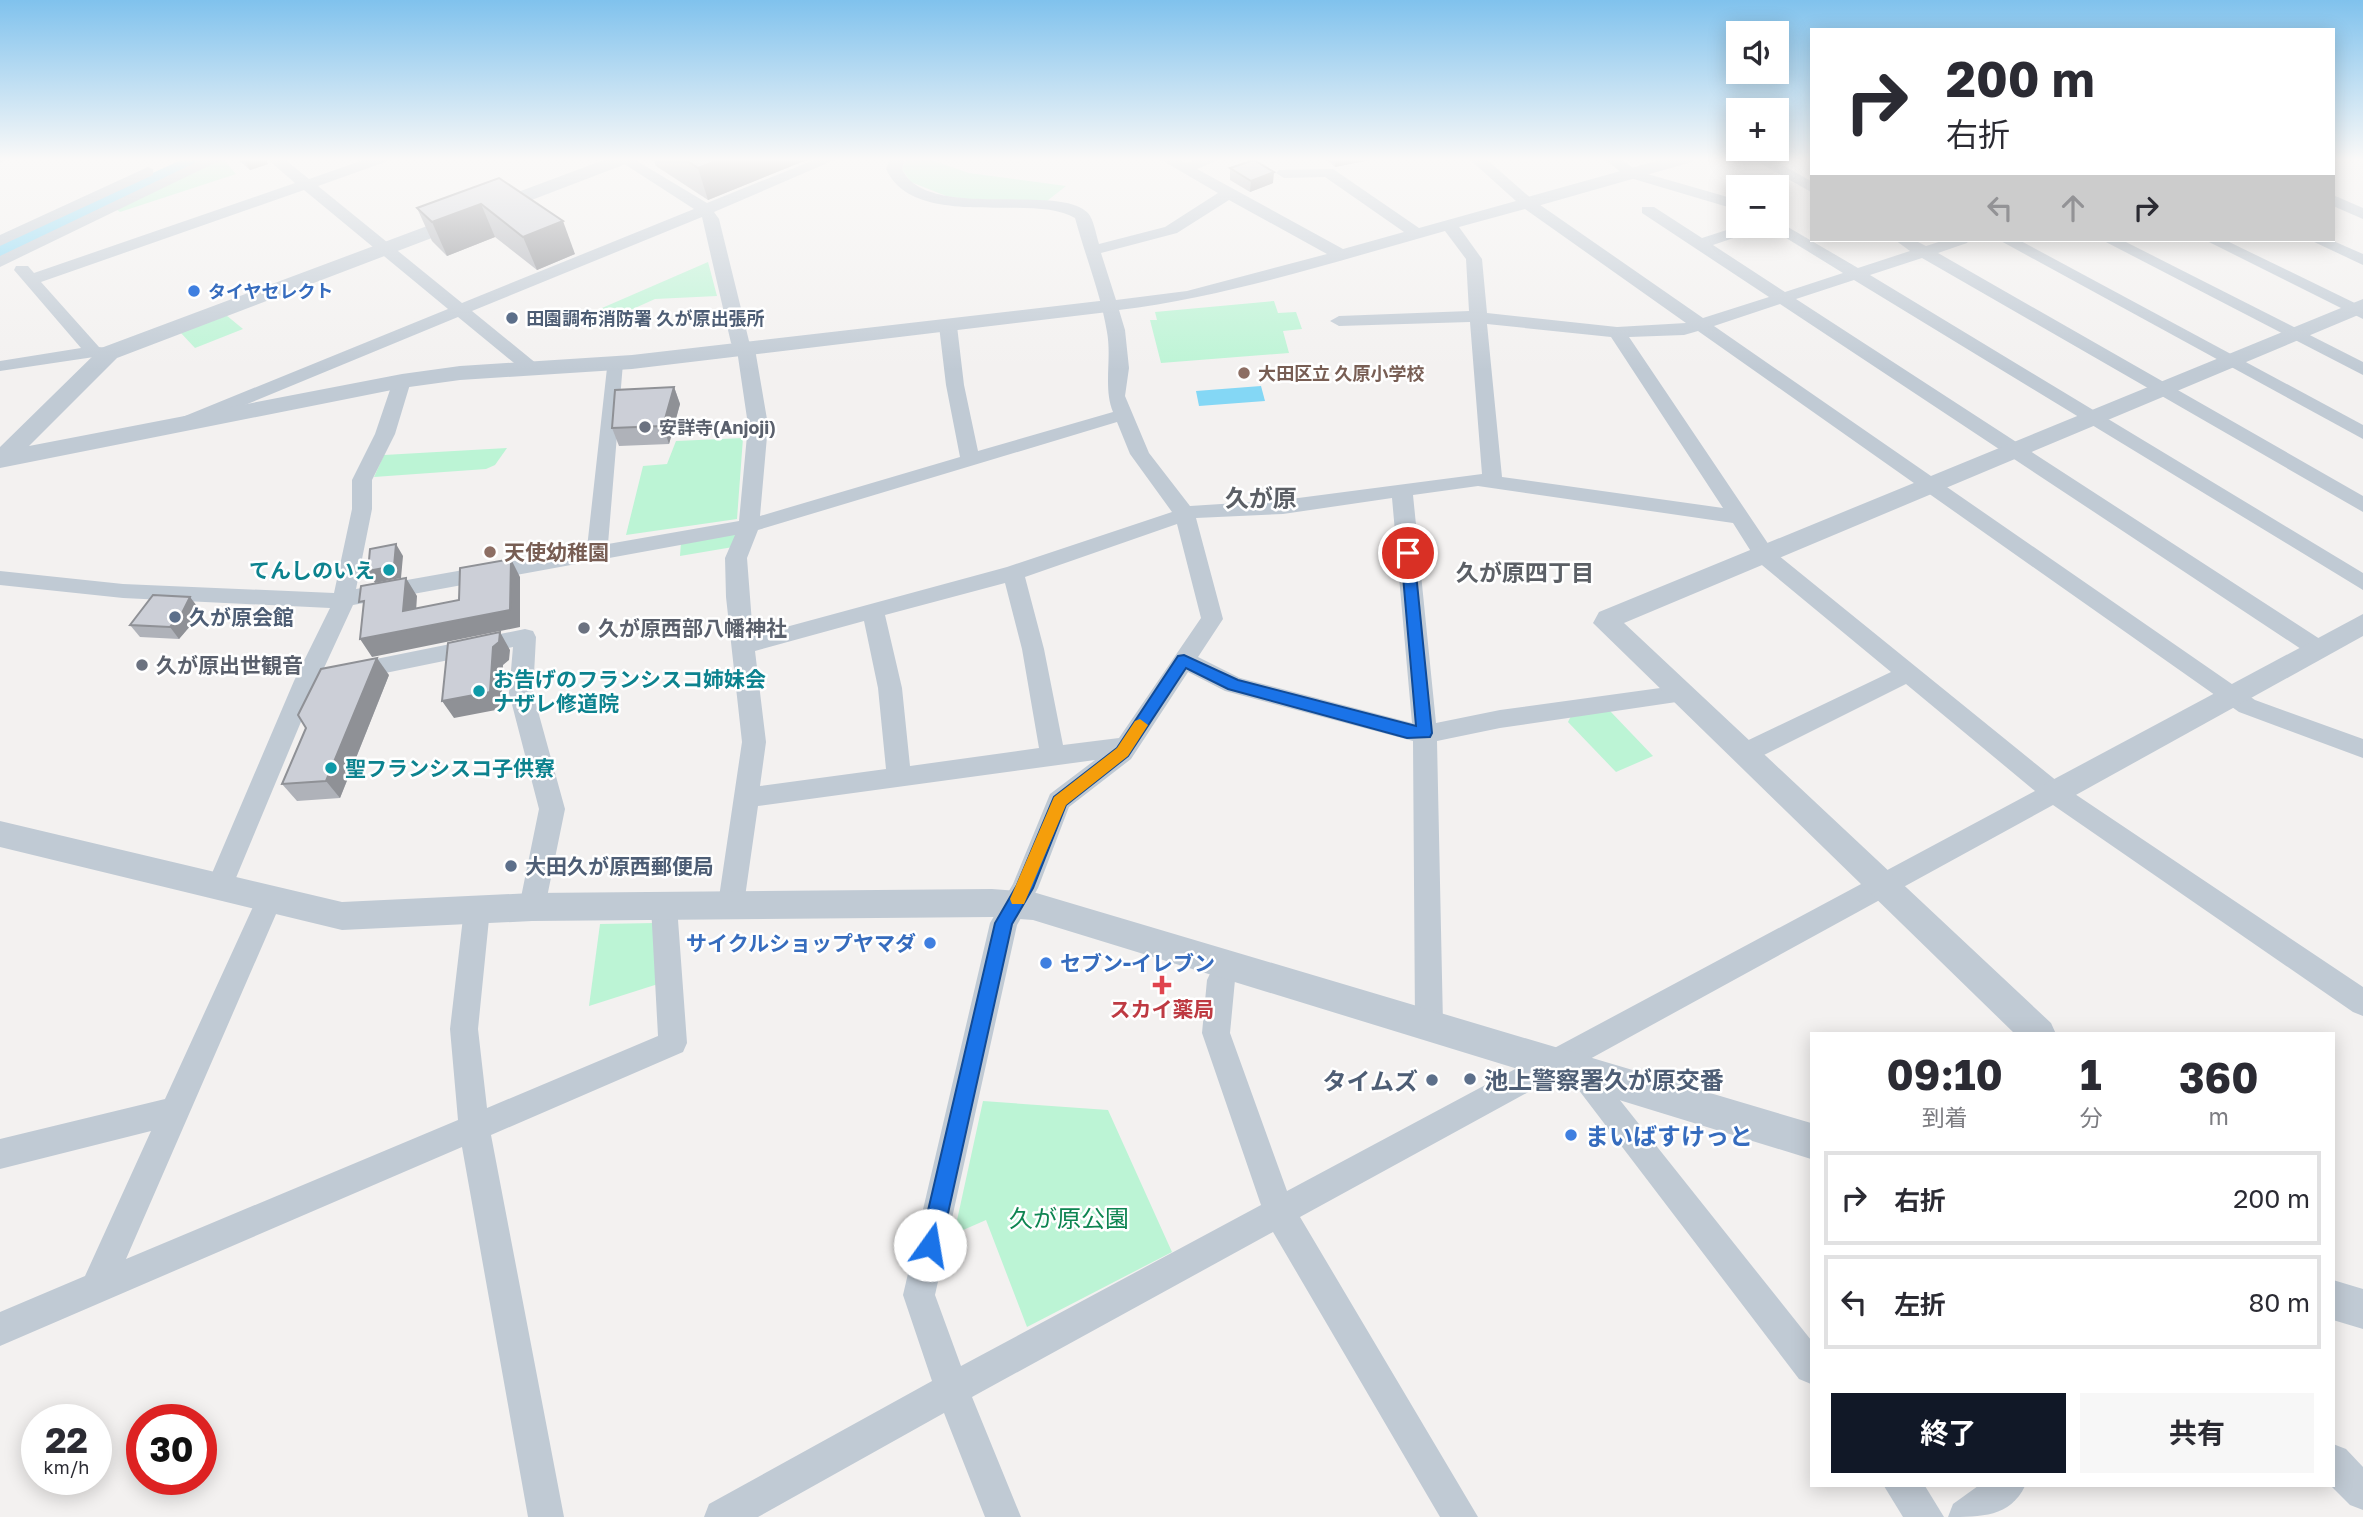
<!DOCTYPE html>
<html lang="ja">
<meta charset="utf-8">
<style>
:root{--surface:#fff;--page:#f7f7f7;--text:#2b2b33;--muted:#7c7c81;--line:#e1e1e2;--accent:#111827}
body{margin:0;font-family:"Golos Text","Noto Sans JP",sans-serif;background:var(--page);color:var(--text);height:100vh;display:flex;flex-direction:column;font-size:26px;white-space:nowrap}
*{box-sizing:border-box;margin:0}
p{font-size:23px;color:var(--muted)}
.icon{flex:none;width:38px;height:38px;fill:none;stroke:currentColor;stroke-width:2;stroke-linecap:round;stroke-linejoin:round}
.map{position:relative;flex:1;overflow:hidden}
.drawer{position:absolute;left:1810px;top:1032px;width:525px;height:455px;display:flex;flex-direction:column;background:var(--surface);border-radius:0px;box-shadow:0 4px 18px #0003}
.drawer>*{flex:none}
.banner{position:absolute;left:1810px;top:28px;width:525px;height:214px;border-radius:0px;box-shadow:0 4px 18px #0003;background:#fff;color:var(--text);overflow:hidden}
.fabs{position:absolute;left:1726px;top:21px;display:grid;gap:14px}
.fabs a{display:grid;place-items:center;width:63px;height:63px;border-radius:0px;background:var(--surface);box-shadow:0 4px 18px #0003;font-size:35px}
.speed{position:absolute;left:21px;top:1404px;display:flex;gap:14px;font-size:35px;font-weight:700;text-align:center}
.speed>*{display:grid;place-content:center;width:91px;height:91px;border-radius:50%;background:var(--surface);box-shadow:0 4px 18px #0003;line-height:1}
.speed small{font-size:18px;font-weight:400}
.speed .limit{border:10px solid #d22;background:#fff;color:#111}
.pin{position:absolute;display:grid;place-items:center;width:60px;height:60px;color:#fff;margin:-30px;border:4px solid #fff;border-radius:50%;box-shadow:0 2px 7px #0007}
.me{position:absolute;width:77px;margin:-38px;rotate:13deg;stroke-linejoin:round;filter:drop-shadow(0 0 5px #0008)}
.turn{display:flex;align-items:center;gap:24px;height:147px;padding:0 21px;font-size:32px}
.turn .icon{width:91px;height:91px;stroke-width:2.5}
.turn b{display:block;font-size:49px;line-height:60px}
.lanes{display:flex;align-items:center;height:66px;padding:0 21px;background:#0003;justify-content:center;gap:35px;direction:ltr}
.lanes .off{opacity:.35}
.eta{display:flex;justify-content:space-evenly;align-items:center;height:119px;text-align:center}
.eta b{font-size:42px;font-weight:700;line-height:49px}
.action{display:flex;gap:14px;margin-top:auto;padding:14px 21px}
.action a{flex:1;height:80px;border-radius:0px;background:var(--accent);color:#fff;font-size:28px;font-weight:700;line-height:80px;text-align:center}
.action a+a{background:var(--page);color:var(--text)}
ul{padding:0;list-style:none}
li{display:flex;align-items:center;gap:21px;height:94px;margin:0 14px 10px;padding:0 7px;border:4px solid var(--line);border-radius:0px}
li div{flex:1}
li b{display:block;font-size:26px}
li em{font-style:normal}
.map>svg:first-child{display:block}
.green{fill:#bcf4d5}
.water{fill:#84d7f5}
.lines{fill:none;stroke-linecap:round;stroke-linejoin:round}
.minor{fill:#c0cad4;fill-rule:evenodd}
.tertiary{fill:#c0cad4;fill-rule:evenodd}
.wall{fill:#afb2b9}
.shaded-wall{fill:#8f9196}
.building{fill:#cccfd7;stroke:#8f9196;stroke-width:2}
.route{fill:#1a73e8;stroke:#114b97;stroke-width:2}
.slow{fill:#f59e0b}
.shop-dot{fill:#3f7fe0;stroke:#fff;stroke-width:2.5}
.service-dot{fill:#5c6f8a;stroke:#fff;stroke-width:2.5}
.education-dot{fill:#8d6e63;stroke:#fff;stroke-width:2.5}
.worship-dot{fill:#6b7280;stroke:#fff;stroke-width:2.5}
.culture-dot{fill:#0f9aa8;stroke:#fff;stroke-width:2.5}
.health-dot{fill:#e0444e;stroke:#fff;stroke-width:2.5}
.labels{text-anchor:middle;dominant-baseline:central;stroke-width:5;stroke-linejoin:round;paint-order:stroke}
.far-shop-label{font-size:18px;font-weight:bold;fill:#366cbe;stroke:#fff;text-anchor:start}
.far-service-label{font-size:18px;font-weight:bold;fill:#4e5e75;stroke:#fff;text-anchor:start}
.far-education-label{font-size:18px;font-weight:bold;fill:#785e54;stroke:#fff;text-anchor:start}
.far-worship-label{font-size:18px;font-weight:bold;fill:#5b616d;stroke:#fff;text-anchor:start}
.education-label{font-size:21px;font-weight:bold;fill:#785e54;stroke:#fff;text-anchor:start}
.culture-label{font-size:21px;font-weight:bold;fill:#0d838f;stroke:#fff;text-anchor:start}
.service-label{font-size:21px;font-weight:bold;fill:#4e5e75;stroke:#fff;text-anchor:start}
.worship-label{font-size:21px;font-weight:bold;fill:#5b616d;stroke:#fff;text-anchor:start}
.shop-label{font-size:21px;font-weight:bold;fill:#366cbe;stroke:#fff;text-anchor:end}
.health-label{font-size:21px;font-weight:bold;fill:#be3a42;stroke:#fff}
.neighbourhood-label{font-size:23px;font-weight:bold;fill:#5c6066;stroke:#fff}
.quarter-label{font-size:24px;font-weight:bold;fill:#5c6066;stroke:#fff}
.near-service-label{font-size:24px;font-weight:bold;fill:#4e5e75;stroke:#fff;text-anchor:start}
.near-shop-label{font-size:24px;font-weight:bold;fill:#366cbe;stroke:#fff;text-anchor:start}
.near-park-label{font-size:24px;fill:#0e8551;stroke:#fff}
</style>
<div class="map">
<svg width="2363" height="1517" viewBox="0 0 2363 1517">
<rect width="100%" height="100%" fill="#f3f1f0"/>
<g class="green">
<polygon points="222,158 236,174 120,212 116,209"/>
<polygon points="907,158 925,158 969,173 1066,186 1047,201 984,202 946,196 911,182 902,169"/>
<polygon points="708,262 717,296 655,299 615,317 602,308"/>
<polygon points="1274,301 1278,313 1296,312 1302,329 1283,331 1289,353 1161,363 1150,320 1157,320 1155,312"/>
<polygon points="226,315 243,329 195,348 180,332"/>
<polygon points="743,438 737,519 626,535 643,466 667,464 676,441"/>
<polygon points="507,448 495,465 486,469 374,477 384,455"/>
<polygon points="732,533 736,536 733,547 680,556 681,542"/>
<polygon points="1610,711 1653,756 1616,772 1568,722 1571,716"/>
<polygon points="655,923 658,984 589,1006 600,924"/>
<polygon points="983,1101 1108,1110 1172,1252 1027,1327 986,1220 954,1234"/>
</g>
<g class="water">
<polygon points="185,158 211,158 0,259 0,244"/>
<polygon points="1261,386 1265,401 1199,406 1196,391"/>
</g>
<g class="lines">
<g class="minor">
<polygon points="0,158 9,158 0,163"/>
<polygon points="205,158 225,158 0,267 0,256"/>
<path d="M266,158H283L309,179L369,158H390L388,161L318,186L462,303L694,209L615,158H632L707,203L819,158H839L714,212L719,219L749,341L755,349L768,425L760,516L960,457L946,385L939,326L942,322L948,321L957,326L964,385L978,451L1113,412C1103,388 1112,359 1107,332C1101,295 1085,255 1075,218C1033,192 915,232 886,169L891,158H905L902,169C926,222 1059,182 1088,213C1094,220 1096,235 1099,244L1165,227L1218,193L1158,158H1176L1186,163L1202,158H1223L1197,169L1343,249L1404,232L1325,177L1284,178L1276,173L1279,170L1333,169L1419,228L1516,201L1468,158H1485L1533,200L1703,318L1769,297L1642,213V207H1654L1702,238L1739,226H1762L1760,229L1713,245L1785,292L1843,273L1770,228L1768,226H1776V220L1858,268L1910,251L1895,240H1914L1926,246L1945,240H1969L1967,243L1938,253L2363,496V512L1922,258L1870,275L2363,573V590L1854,280L1796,299L2326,643L2329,649L2326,655H2310L1780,304L1714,326L2255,700L2363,739V758L2239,712L1698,331L1684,335L1629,337L1773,551L2063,786L2363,987V1016L2353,1012L2053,805L1588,1060L1811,1340V1384L1799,1379L1565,1072L1300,1217L1478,1517H1440L1273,1232L972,1397L1021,1517H985L944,1413L758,1517H704L709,1504L932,1381L903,1295L990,923L1013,884L1050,794L1095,760L758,806L744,904L740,912L731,915L722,912L718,904L742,742L726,597L725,558L735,535L353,605L318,681L233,885L229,893L220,896L211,893L207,885L294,681L330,608L123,598L0,585V571L123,584L334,593L352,509V480L375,434L393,381L402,375L411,381L395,434L372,480V509L356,589L587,548L608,359H620L623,363L608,544L739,521L748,425L737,350L731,343L702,217L472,311L537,364L540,368L537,372H525L458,317L194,426H180L177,422L180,418L448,309L304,190L41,282L99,347L115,349L118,353L109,358L94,357L0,371V361L81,348L14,270L16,266H28L34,273L295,183ZM1229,200L1327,254L1187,291L1116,300L1101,253L1177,233ZM1525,209L1686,323L1617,327L1487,313L1482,259L1459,227ZM1445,231L1466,259L1469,311L1339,316L1330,321L1339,326L1470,322L1482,474L1283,500L1190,506L1149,453L1125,396L1129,368L1125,330L1119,310C1230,296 1337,261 1445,231ZM1487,324L1611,337L1723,508L1502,477ZM1117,422L1130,454L1172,512L1007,567L753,636L747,558L758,530ZM1478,486L1733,523L1757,561L1891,672L1736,746L1733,753L1736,760L1745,762L1754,760L1906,684L2035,791L1287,1191L1230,1033L1235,980L1243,964L1239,955L1229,952L1219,955L1207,980L1202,1033L1261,1205L961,1366L935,1295L1017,925L1038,888L1069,807L1131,759L1188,672L1225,691L1413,741L1415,1024L1419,1033L1429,1037L1439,1033L1443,1024L1437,741L1500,728L1690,700L1694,694L1690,688L1682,685L1500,710L1436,723L1413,495ZM1392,498L1412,723L1240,678L1198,657L1223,619L1196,518L1283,514ZM1177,524L1201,618L1119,738L1063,745L1044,649L1025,577ZM1005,583L1022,649L1039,748L910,766L902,688L885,615ZM864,621L878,688L886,769L760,786L766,742L755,651Z"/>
<polygon points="1603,158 1620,158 1637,171 1738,200 1738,210 1627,177"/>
<polygon points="1751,158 1770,158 1811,181 1811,192"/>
<polygon points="148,167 153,169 153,175 0,246 0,235"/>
<polygon points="2333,195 2363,208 2363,219 2333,206"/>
<polygon points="1999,240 2019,240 2363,425 2363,439"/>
<polygon points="2102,240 2122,240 2363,362 2363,375"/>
<polygon points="2205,240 2225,240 2363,307 2363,319"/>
<polygon points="2310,240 2331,240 2363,254 2363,265"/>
<polygon points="525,629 533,631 536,637 533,693 565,809 545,907 541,915 532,918 523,915 519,907 539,809 509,693 513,647 351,680 343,678 339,672 343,666 351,664"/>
<polygon points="270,887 279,890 283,898 126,1259 458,1120 450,1029 464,909 467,901 477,898 487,901 490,909 478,1029 487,1108 658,1036 651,906 655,898 664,895 673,898 677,906 687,1043 683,1052 491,1135 564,1517 528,1517 462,1147 0,1346 0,1312 85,1276 151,1131 0,1169 0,1139 165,1099 257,898 261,890"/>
<polygon points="2333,1444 2346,1449 2363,1467 2363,1510 2350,1505 2331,1486"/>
<polygon points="1884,1486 1925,1486 1944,1517 1903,1517"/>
<path d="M1978,1486H2025C2010,1517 1981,1517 1948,1517L1953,1504Z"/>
</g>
<g class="tertiary">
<polygon points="609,158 634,158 631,162 117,358 29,446 402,374 460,366 632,355 1108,300 1119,306 1108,312 632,369 460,380 402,388 0,468 0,447 101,348"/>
<polygon points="1667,158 1695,158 1692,162 1534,207 1527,209 1517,203 1520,199"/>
<polygon points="2363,299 2363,313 1624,623 2051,1023 2056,1034 2015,1034 1593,623 1599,612"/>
<polygon points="2363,614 2363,636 2065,801 2054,805 2043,801 2039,793 2043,785"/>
<polygon points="0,821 342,902 532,893 992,889 1033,892 1811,1123 1811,1159 1033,920 992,917 532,921 342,930 0,847"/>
<polygon points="2333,1280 2363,1289 2363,1329 2333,1320"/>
</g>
</g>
<g class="wall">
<polygon points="236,158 265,158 268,164 250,170"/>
<polygon points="653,158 808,158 809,159 708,200 656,166"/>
<polygon points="1325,158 1379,158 1335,167"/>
<polygon points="1230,168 1273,183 1250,192 1230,180"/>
<polygon points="464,191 575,254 537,270 495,237 447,256 432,241 417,208"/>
<polygon points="674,387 680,404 669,444 619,446 612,428"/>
<polygon points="190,597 199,609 191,625 179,639 140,637 130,625"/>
<polygon points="389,675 340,798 297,801 282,784"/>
</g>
<g class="shaded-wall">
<polygon points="243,158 265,158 268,164 250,170"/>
<polygon points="724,158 808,158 809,159 708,200 698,168"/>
<polygon points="1336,158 1379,158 1335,167"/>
<polygon points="1274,172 1273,183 1250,192 1251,181"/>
<polygon points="481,204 495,237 447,256 432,222"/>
<polygon points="563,221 575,254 537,270 523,237"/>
<polygon points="674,387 680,404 669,444 663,426"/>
<polygon points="396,544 403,556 401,578 375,583 368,571"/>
<polygon points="511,559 520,577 520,627 372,657 360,639 406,578 417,596 415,628 510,610"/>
<polygon points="190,597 199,609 191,625 179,639 170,627"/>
<polygon points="500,632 510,650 509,660 503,665 501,709 454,718 442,701 493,647"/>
<polygon points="377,658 389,675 340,798 326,781"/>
</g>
<g class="building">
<polygon points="683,158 724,158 698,168"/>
<polygon points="1254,160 1274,172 1251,181 1230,168"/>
<polygon points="499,178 563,221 523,237 481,204 432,222 417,208"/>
<polygon points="674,387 663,426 612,428 615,390"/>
<polygon points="396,544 394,566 368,571 370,549"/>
<polygon points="511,559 510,610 360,639 364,601 359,602 361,586 406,578 403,611 459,600 460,568"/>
<polygon points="153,595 190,597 182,613 170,627 130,625"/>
<polygon points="500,632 499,642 493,647 490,692 442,701 448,643"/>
<polygon points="377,658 326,781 282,784 306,728 298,715 321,669"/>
</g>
<linearGradient id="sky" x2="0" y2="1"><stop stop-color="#80c2ed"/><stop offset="0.43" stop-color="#faf9f8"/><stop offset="1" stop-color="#faf9f8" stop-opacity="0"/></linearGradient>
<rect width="2363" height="370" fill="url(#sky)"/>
<polygon class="route" points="1408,548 1414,553 1432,733 1430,737 1407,738 1228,689 1186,668 1128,756 1066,805 1033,888 1012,924 941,1245 938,1253 930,1256 923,1253 920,1245 995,923 1017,885 1054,797 1117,748 1178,656 1184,655 1238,680 1416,726 1401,553"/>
<polygon class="slow" points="1140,719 1148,725 1128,756 1066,805 1024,904 1012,904 1010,899 1054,797 1117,748 1135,721"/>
<g class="shop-dot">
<circle cx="194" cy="291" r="7"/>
<circle cx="930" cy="943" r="7"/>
<circle cx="1046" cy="963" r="7"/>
<circle cx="1571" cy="1135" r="7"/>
</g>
<g class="service-dot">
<circle cx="512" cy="318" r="7"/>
<circle cx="175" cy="617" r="7"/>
<circle cx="511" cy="866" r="7"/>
<circle cx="1470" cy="1079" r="7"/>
<circle cx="1432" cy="1080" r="7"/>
</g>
<g class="education-dot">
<circle cx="1244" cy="373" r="7"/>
<circle cx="490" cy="552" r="7"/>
</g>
<g class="worship-dot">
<circle cx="645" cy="427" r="7"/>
<circle cx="584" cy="628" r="7"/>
<circle cx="142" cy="665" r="7"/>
</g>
<g class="culture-dot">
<circle cx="389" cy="570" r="7"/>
<circle cx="479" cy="691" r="7"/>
<circle cx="331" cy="768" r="7"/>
</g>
<path class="health-dot" d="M1158.5 974.5h7v7h7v7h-7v7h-7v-7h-7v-7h7z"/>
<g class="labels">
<g class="far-shop-label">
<text x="208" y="291">タイヤセレクト</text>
</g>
<g class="far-service-label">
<text x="526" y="318">田園調布消防署 久が原出張所</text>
</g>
<g class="far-education-label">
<text x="1258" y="373">大田区立 久原小学校</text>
</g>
<g class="far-worship-label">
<text x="659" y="427">安詳寺(Anjoji)</text>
</g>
<g class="education-label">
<text x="504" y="552">天使幼稚園</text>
</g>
<g class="culture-label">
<text x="375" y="570" text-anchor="end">てんしのいえ</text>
<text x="493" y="679">お告げのフランシスコ姉妹会<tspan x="493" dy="24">ナザレ修道院</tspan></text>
<text x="345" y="768">聖フランシスコ子供寮</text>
</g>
<g class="service-label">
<text x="189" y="617">久が原会館</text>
<text x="525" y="866">大田久が原西郵便局</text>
</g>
<g class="worship-label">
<text x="598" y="628">久が原西部八幡神社</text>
<text x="156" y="665">久が原出世観音</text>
</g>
<g class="shop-label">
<text x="916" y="943">サイクルショップヤマダ</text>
<text x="1060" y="963" text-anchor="start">セブン-イレブン</text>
</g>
<g class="health-label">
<text x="1162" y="1009">スカイ薬局</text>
</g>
<g class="neighbourhood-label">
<text x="1525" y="572">久が原四丁目</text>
</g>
<g class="quarter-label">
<text x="1261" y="497">久が原</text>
</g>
<g class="near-service-label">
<text x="1484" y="1079">池上警察署久が原交番</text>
<text x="1418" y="1080" text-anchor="end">タイムズ</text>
</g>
<g class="near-shop-label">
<text x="1585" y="1135">まいばすけっと</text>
</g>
<g class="near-park-label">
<text x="1069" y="1217">久が原公園</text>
</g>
</g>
</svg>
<div class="fabs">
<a><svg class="icon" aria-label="sound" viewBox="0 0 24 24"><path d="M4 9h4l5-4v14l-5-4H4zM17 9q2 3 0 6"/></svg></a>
<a>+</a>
<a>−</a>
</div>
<div class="speed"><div>22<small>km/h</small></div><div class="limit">30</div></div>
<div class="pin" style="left:1408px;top:553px;background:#d93025"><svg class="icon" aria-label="arrive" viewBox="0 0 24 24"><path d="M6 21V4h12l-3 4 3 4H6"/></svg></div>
<svg class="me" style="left:930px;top:1245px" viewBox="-20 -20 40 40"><circle r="19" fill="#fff"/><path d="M0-13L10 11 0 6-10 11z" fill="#1a73e8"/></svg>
<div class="banner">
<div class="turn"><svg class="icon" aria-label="right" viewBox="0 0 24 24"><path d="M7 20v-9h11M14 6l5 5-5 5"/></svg><div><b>200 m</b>右折</div></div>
<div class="lanes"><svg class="icon off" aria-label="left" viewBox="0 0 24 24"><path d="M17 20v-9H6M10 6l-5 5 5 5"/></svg><svg class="icon off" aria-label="ahead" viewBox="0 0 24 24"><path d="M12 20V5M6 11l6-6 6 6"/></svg><svg class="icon" aria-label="right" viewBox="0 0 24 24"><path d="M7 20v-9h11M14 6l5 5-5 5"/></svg></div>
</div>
<section class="drawer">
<div class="eta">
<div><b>09:10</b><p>到着</p></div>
<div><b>1</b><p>分</p></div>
<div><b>360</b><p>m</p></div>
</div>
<ul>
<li><svg class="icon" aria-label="right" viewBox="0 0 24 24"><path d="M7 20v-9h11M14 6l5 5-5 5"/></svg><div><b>右折</b></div><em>200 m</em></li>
<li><svg class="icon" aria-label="left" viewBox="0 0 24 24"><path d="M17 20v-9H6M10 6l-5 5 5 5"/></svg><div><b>左折</b></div><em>80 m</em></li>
</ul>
<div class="action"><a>終了</a><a>共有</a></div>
</section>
</div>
